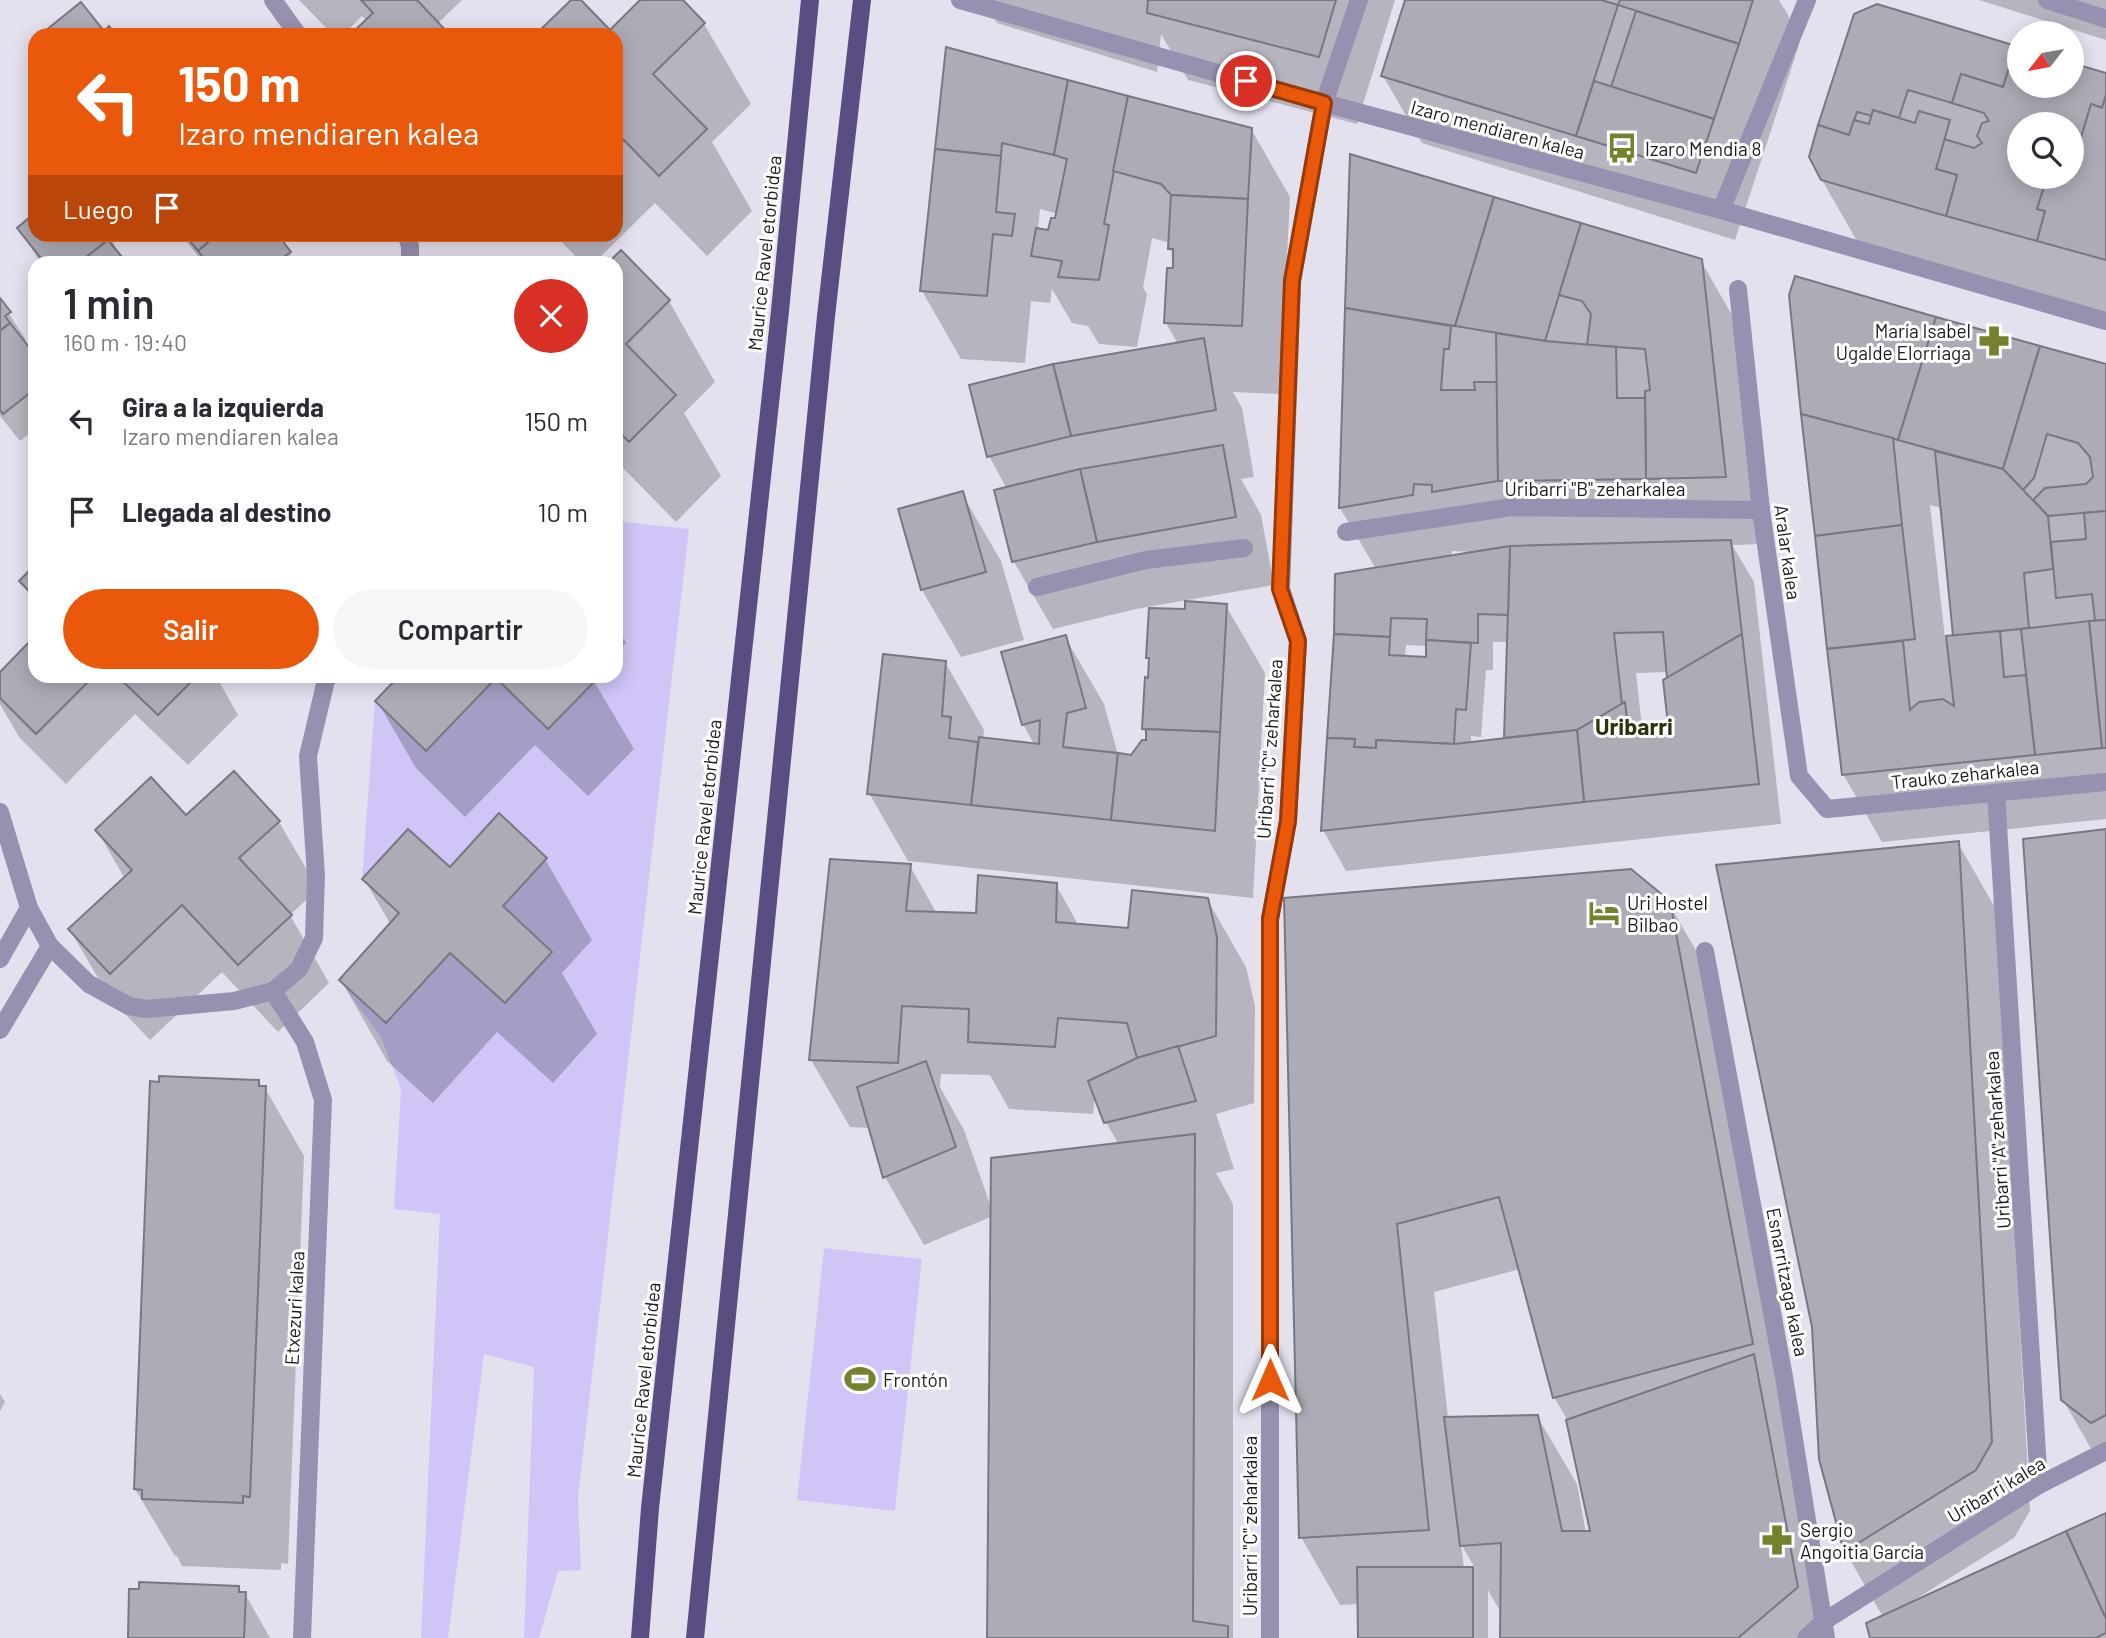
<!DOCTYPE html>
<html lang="es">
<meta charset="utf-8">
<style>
:root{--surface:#fff;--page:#f7f7f7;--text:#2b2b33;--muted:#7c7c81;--accent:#ea580c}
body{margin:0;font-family:Barlow,sans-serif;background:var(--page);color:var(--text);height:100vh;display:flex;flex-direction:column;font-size:26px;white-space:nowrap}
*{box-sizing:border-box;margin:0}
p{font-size:23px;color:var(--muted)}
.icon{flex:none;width:38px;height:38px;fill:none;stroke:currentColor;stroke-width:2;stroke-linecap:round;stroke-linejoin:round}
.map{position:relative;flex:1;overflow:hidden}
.details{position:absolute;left:28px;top:256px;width:595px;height:427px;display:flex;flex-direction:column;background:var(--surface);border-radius:21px;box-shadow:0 4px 18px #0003}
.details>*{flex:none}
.banner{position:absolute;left:28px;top:28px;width:595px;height:214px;border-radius:21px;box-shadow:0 4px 18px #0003;background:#ea580c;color:#fff;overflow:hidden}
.needle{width:46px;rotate:239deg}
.tools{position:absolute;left:2007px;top:21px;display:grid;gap:14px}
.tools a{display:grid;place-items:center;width:77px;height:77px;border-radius:50%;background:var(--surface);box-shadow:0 4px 18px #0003;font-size:35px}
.pin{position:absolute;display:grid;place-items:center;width:60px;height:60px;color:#fff;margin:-30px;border:4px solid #fff;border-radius:50%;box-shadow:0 2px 7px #0007}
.me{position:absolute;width:77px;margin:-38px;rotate:0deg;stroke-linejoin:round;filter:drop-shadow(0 0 5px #0008)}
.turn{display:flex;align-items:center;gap:24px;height:147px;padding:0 35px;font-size:32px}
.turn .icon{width:91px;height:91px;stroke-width:2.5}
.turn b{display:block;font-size:49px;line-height:60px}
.then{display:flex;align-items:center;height:66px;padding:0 35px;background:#0003;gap:14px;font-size:26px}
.round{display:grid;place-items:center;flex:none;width:74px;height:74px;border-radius:37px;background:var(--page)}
.overview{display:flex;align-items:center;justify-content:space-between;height:119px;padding:0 35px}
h1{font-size:42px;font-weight:600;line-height:52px}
.cta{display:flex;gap:14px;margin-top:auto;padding:14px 35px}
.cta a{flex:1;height:80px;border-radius:42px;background:var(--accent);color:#fff;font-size:28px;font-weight:600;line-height:80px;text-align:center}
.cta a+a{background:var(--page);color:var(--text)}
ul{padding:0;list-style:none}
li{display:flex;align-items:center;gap:21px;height:91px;padding:0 35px}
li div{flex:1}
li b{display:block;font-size:26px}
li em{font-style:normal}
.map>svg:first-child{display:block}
.green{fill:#d0c5f6}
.shadow{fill:#0003;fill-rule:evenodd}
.building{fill:#adabb6;stroke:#797782;stroke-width:2}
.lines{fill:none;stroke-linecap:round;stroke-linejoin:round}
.pedestrian{stroke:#9790b0;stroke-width:18}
.minor{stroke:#9790b0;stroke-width:18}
.primary{stroke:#5b4c82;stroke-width:18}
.route-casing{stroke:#983908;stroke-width:18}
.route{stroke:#ea580c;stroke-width:12}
.labels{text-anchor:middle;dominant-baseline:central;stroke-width:6;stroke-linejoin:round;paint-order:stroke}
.street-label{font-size:19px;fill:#1b1a1e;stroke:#fff}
.poi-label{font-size:19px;fill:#1b1a1e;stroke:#fff;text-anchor:start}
.quarter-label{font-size:23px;font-weight:bold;fill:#2f330a;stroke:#fff}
</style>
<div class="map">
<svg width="2106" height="1638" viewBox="0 0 2106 1638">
<rect width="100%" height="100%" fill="#e4e1ee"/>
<g class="green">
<polygon points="616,521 689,529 578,1498 581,1570 558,1571 539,1638 524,1638 534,1367 484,1354 448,1638 421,1638 440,1214 394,1209 401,1089 381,1037 339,980 386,1023 450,953 505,1003 552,952 503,906 547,858 499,813 450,867 408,829 362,879 375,701 426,750 496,678 549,729 596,680 591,676 616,676"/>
<polygon points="824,1248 922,1259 895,1511 797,1500"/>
</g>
<g class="shadow">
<polygon points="299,0 462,0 437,24 447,35 353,35 367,21 362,16 343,35 333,35"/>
<polygon points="574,0 579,0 610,32 643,0 681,0 704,24 751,104 712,142 752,211 707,256 655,203 595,262 581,262 554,234 616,234 616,35 538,35"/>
<polygon points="984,0 1395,0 1357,124 1188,80 1161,34 1157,72 997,23"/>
<polygon points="1407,0 1779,0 1788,15 1799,45 1735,240 1422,143 1383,76"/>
<polygon points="1979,0 2106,0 2106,40"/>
<path d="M1855,16L2020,86H2072V65L2106,76V316L1861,248L1822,180ZM2020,124H2072V177H2020Z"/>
<path d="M947,49L1251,129L1290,197L1280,394L1233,392L1242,408L1254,477L1241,479L1261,515L1274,585L1136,609L1053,629L1014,562L996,492L1007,489L989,456L1178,344L1166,323L1175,258L1170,249V243L1152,238L1143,288L1147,294L1137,347L1099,344L1088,326L1072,323L1052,289L1050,303L1031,301L1025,363L961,359L922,291ZM1040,209L1058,214L1049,232L1038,230Z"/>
<path d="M1351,156L1701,261L1740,329L1764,544L1732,545L1754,582L1781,824L1346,871L1323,830L1336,634L1376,569L1340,508ZM1452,551L1472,552L1451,557ZM1493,642H1509L1506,740L1471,744V736L1481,737L1486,670H1493ZM1406,645L1428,646V659L1405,658ZM1669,672L1670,725L1642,728L1636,673Z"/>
<polygon points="35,216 35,234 109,234 123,262 40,262 19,229"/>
<polygon points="180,234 265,234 289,253 295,262 203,262"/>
<polygon points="621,253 669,301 715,382 684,413 721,476 676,522 623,468 616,475 616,262 611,262"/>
<path d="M1791,295L2106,366V819L1882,842L1843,774ZM1930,505L1942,508L1955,637L1945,638Z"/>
<polygon points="0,300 26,340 23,342 33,354 35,352 35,429 20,441 0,416"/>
<polygon points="962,494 1001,561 1024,640 961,657 922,590"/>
<polygon points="35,567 35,605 21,581"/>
<polygon points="1226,606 1265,673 1253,898 908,861 869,793 945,662 984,730 983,740 1035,746 1023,724 1065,637 1104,704 1118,755 1132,757 1148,741 1144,729 1151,663 1148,658 1187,611"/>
<polygon points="616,626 626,643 616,653"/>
<polygon points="35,639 35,676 216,676 238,715 188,765 135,714 66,784 19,737 0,704 0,675"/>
<polygon points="401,676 594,676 592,678 634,749 588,796 535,745 465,817 416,768 377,701"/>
<polygon points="186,818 279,822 318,889 290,915 329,983 278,1032 222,972 150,1040 109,997 70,930 125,879 97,830"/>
<polygon points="2106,831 2106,1461 2093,1452 2063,1400"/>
<polygon points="1958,843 1997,911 2030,1511 2014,1538 1911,1602 1912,1604 2106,1515 2106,1638 1872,1638 1883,1617 1845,1551"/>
<polygon points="545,859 592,940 562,973 597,1034 553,1083 497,1032 433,1103 387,1061 341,980 391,925 364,879"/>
<path d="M910,866L937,914L978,915L1056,885L1079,926L1130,930L1207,899L1246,967L1255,1006L1254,1103L1216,1114L1234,1169L1216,1173L1233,1204V1638H989L993,1216L924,1245L885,1177L871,1128L850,1127L811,1060ZM941,1074L990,1075L1009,1109L1093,1114L1095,1094L1106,1122L1119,1145L992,1210L964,1130L940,1087Z"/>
<path d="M1286,900L1668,902L1708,971L1833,1638H1502L1501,1613L1488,1590V1638H1360L1359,1604L1340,1605L1301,1537ZM1520,1269L1554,1397L1568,1421L1592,1533H1586L1577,1484L1537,1416L1448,1418L1434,1292ZM1461,1544L1475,1568H1464Z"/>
<polygon points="258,1081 261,1088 265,1088 304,1156 288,1564 281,1563 281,1570 182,1566 177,1556 175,1556 135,1489"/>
<polygon points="0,1394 5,1402 0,1411"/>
<polygon points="238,1588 241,1594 245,1594 270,1638 129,1638"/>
</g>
<g class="building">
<polygon points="361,0 417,0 450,35 350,35 373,13"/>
<polygon points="571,0 581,0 610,30 640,0 683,0 705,23 653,74 707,129 659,176 616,132 616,35 535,35"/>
<polygon points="1148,0 1336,0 1319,57 1147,13"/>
<polygon points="1405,0 1601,0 1618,5 1576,136 1381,76"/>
<polygon points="1620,0 1753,0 1739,44 1618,5"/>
<polygon points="81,2 104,31 109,26 116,35 40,35"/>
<polygon points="1877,4 2016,46 2003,87 1961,74 1952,103 1908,90 1899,118 1873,110 1872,116 1857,112 1849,135 1818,125 1854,14"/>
<polygon points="1636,11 1739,44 1714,119 1611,87"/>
<polygon points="2016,46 2020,47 2020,86 2072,86 2072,63 2106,73 2106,95 2102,108 2091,104 2080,141 2072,149 2072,124 2020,124 2020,177 2047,177 2037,209 2045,211 2037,241 1946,216 1957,175 1936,169 1944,139 1974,148 1982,143 1977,136 1982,123 1989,121 1984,113 1952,103 1961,74 2003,87"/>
<polygon points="946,47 1068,80 1054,155 1002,143 1001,156 935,149"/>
<polygon points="1068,80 1128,96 1104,224 1109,225 1099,280 1058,277 1062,261 1031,256 1036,228 1048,230 1051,218 1055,218 1067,159 1054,155"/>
<polygon points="1594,81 1714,119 1696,173 1576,136"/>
<polygon points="2106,95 2106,260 2037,241 2045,211 2037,209 2047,177 2072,177 2072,149 2080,141 2091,104 2102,108"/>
<polygon points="1128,96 1252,128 1248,199 1171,195 1161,184 1113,171"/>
<polygon points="1873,110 1915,123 1919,111 1950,120 1936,169 1957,175 1946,216 1821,180 1809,157 1818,125 1849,135 1854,120 1869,124"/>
<polygon points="935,149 1001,156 996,212 1015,214 1012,236 993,234 987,296 920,291"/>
<polygon points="1350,154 1494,197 1455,326 1345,308"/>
<polygon points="1171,195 1248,199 1242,326 1164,323 1167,268 1173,268 1173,249 1168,249"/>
<polygon points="1494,197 1581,223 1545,341 1455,326"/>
<polygon points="35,213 35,234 103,234 108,240 80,262 44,262 17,228"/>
<polygon points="1581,223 1702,259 1726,477 1646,479 1645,391 1650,390 1645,349 1587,345 1591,314 1582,301 1559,295"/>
<polygon points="184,234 218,234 198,251"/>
<polygon points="218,234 267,234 271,239 277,234 291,252 285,256 289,262 207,262 198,251"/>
<polygon points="108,240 126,262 80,262"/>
<polygon points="621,250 670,300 626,344 676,395 629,442 616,429 616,262 609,262"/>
<polygon points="1795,276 1936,317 1898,440 1801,414 1789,295"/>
<polygon points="0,298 11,312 5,316 10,323 0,331"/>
<polygon points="1345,308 1451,326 1449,349 1444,349 1441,390 1475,390 1474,382 1497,382 1498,481 1432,492 1432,485 1414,484 1413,495 1339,508"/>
<polygon points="1936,317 2040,346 2003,469 1898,440"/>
<polygon points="10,323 33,352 35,350 35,389 3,414 0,410 0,331"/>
<polygon points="1496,333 1545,341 1616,347 1617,398 1645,398 1646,479 1498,481"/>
<polygon points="1204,338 1216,410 1071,436 1053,364"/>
<polygon points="2040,346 2106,364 2106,511 2048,516 2033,500 2045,488 2086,484 2093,477 2090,457 2078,443 2047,434 2034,478 2023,490 2003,469"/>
<polygon points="1053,364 1071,436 987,457 969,385"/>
<polygon points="1801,414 1893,438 1902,525 1815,536"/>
<polygon points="1223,445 1236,517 1097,542 1080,469"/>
<polygon points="1935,451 2003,469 2048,516 2053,569 2024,573 2029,628 1953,636"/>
<polygon points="1080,469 1097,542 1012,562 994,490"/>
<polygon points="963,491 986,572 921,590 898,509"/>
<polygon points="2106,511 2106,620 2095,621 2092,594 2056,598 2051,542 2086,539 2084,513"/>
<polygon points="1902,525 1915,639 1827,649 1815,536"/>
<polygon points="1731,540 1742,634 1667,678 1663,632 1614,633 1622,704 1577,730 1504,738 1510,546"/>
<polygon points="1510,546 1508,615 1478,614 1478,643 1426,640 1427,619 1391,618 1390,637 1334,634 1335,574"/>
<polygon points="35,565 35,597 19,581"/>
<polygon points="1185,601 1227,604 1220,732 1142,729 1145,677 1148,678 1149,658 1146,658 1149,608 1185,609"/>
<polygon points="2106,620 2106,748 2102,748 2089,621"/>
<polygon points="2089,621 2102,748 2035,755 2021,629"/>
<polygon points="2000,631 2004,677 2026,675 2035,755 1842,775 1827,649 1903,641 1910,710 1919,702 1943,699 1954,706 1946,636"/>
<polygon points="1334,634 1390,637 1389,655 1426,657 1426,640 1471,643 1466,710 1456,709 1454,744 1376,740 1376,748 1354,747 1355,739 1327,738"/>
<polygon points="1742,634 1759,784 1584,802 1577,730 1625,702 1628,728 1668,724 1663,680"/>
<polygon points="1066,635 1086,708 1067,713 1063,747 1118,753 1111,820 971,805 979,737 1039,744 1040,720 1022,725 1001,652"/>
<polygon points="35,636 35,676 94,676 36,734 0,698 0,672"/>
<polygon points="883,654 946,661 942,716 951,717 949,738 978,742 971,805 867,794"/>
<polygon points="117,676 197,676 158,715"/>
<polygon points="399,676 591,676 596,680 548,729 496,678 426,751 375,701"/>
<polygon points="1146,729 1220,732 1215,831 1111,820 1118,753 1131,755 1142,740 1146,740"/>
<polygon points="1577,730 1584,802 1321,831 1327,738 1355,739 1354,747 1376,748 1376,740 1454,744"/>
<polygon points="234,771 280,821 239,858 292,915 238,965 182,905 110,974 68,929 132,870 95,830 151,777 186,815"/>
<polygon points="499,813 547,858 503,906 552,952 505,1003 450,953 386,1023 339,980 399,913 362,879 408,829 450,867"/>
<polygon points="2106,829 2106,1415 2091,1423 2061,1400 2023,839"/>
<polygon points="1959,841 1992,1442 1976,1470 1844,1552 1819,1459 1812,1327 1716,865"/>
<polygon points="830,859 911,864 906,911 976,913 978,875 1057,883 1056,922 1128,928 1132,890 1208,898 1217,937 1216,1036 1137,1058 1127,1023 1058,1018 1055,1047 968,1042 969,1009 902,1006 898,1063 809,1060"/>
<polygon points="1631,869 1670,901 1753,1344 1553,1398 1499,1197 1397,1224 1429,1530 1299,1538 1284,898"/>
<polygon points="1178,1046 1196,1101 1104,1123 1088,1081 1137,1058"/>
<polygon points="926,1061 956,1147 883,1178 857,1087"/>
<polygon points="159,1076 259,1080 259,1086 266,1086 250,1497 243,1496 243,1503 142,1499 142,1490 134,1489 150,1081 159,1082"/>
<polygon points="1195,1134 1193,1621 1228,1626 1228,1638 987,1638 991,1158"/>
<polygon points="1754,1354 1798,1587 1738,1638 1500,1638 1501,1543 1460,1546 1444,1417 1538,1415 1562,1531 1590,1531 1566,1420"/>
<polygon points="2106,1513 2106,1619 2066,1531"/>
<polygon points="2066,1531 2106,1619 2106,1633 2096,1638 1870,1638 1866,1623"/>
<polygon points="1357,1567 1473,1567 1473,1638 1358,1638"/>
<polygon points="139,1582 239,1586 239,1592 246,1592 244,1638 128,1638 129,1589 139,1589"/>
</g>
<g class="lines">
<polyline class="pedestrian" points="1037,587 1146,560 1244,548"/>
<g class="minor">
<polyline points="273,0 298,35"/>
<polyline points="960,0 1324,103 1721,210 2106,321"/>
<polyline points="2047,0 2106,19"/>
<polyline points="1721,210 1807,0"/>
<polyline points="406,234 410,246 410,262"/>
<polyline points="1738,289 1761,510 1799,776 1827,809 2106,782"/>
<polyline points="1346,532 1512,507 1761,510"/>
<polyline points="1996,793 2039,1485"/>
<polyline points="0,812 29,908 50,946 89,984 129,1006 147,1009 234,1001 273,991 299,969 314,938 316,876 308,756 327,676"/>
<polyline points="1705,951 1784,1377 1826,1638"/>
<polyline points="0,959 29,908"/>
<polyline points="273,991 305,1042 323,1100 302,1638"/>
<polyline points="0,1030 50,946"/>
<polyline points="1270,1638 1270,919 1288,821 1298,641 1281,589 1292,281 1324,103 1359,0"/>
<polyline points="1806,1638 1823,1622 2039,1485 2106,1451"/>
</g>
<g class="primary">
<polyline points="640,1638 650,1508 780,311 810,0"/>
<polyline points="695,1638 826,316 862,0"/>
</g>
</g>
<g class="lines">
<g class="route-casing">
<polyline id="route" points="1246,81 1324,103 1292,281 1280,589 1298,641 1288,821 1270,919 1270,1380"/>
</g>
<use href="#route" class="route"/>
</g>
<defs>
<g id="bus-bare" transform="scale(2.415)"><path d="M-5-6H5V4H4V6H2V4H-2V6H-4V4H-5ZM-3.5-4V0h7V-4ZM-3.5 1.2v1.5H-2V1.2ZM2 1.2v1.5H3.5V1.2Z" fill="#77802c" stroke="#fff" stroke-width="2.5" paint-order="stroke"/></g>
<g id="pharmacy-bare" transform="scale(2.415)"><path d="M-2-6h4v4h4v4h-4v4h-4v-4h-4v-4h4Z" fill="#77802c" stroke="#fff" stroke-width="2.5" paint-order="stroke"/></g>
<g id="hotel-bare" transform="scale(2.415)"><path d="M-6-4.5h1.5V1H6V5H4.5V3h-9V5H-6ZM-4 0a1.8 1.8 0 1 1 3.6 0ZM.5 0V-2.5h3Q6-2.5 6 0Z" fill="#77802c" stroke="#fff" stroke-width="2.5" paint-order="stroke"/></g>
<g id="stadium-bare" transform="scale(2.415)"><path d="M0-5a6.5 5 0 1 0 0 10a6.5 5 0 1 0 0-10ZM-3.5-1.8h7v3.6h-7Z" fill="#77802c" stroke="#fff" stroke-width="2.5" paint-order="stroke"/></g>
</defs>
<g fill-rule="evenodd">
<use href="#bus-bare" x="1622" y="148"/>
<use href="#pharmacy-bare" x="1994" y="341"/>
<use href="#hotel-bare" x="1604" y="913"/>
<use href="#stadium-bare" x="860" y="1379"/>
<use href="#pharmacy-bare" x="1777" y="1540"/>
</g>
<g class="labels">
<g class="street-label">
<text transform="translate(1498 129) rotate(15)">Izaro mendiaren kalea</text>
<text transform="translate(764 253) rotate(-84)">Maurice Ravel etorbidea</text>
<text x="1595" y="488">Uribarri "B" zeharkalea</text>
<text transform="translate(1788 552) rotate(82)">Aralar kalea</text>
<text transform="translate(1269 749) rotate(-86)">Uribarri "C" zeharkalea</text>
<text transform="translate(1965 774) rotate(-6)">Trauko zeharkalea</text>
<text transform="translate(704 817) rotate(-84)">Maurice Ravel etorbidea</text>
<text transform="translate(1997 1140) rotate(-94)">Uribarri "A" zeharkalea</text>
<text transform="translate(1788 1282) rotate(79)">Esnarritzaga kalea</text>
<text transform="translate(294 1308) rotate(-87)">Etxezuri kalea</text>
<text transform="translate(643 1380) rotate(-84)">Maurice Ravel etorbidea</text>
<text transform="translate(1996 1489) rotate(-31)">Uribarri kalea</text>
<text transform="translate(1249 1526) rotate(-90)">Uribarri "C" zeharkalea</text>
</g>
<g class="poi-label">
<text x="1645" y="148">Izaro Mendia 8</text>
<text x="1971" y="330" text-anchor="end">María Isabel<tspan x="1971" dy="22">Ugalde Elorriaga</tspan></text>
<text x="1627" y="902">Uri Hostel<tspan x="1627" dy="22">Bilbao</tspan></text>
<text x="883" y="1379">Frontón</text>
<text x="1800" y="1529">Sergio<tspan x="1800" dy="22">Angoitia García</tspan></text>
</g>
<g class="quarter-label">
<text x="1634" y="726">Uribarri</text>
</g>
</g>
</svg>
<div class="tools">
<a><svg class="needle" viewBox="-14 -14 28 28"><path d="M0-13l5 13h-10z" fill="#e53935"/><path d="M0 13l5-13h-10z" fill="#7c7c81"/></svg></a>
<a><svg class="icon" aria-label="search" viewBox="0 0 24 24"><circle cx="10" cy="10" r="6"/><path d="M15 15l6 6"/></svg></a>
</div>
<div class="pin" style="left:1246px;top:81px;background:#d93025"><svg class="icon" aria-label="arrive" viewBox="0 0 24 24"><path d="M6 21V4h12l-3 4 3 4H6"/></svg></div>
<svg class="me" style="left:1270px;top:1380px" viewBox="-20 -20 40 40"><path d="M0-17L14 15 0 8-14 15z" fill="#ea580c" stroke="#fff" stroke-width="4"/></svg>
<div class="banner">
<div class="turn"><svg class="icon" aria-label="left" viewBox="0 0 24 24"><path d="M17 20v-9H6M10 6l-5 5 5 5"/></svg><div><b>150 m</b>Izaro mendiaren kalea</div></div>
<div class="then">Luego<svg class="icon" aria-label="arrive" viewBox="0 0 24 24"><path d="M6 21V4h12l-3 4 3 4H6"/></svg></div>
</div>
<section class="details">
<div class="overview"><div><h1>1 min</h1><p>160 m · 19:40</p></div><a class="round" style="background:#d93025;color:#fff"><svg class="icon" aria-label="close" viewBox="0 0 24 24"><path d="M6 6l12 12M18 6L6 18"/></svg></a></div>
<ul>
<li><svg class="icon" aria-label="left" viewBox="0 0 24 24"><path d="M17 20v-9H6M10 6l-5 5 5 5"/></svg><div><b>Gira a la izquierda</b><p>Izaro mendiaren kalea</p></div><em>150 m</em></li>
<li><svg class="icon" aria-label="arrive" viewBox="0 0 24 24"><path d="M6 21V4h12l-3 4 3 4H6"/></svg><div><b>Llegada al destino</b></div><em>10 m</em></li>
</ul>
<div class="cta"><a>Salir</a><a>Compartir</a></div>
</section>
</div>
